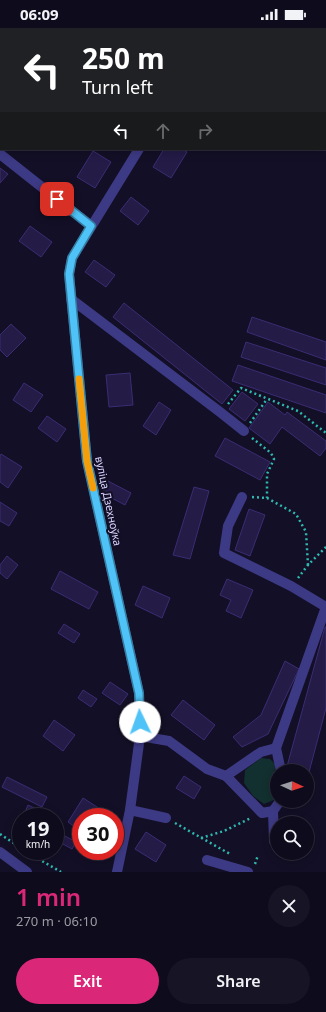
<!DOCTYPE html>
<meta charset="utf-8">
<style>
:root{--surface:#0e0b1c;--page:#171425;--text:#f1f3f6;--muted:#9b9ba3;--line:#2e2b3b;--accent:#db2777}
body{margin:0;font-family:"Noto Sans",sans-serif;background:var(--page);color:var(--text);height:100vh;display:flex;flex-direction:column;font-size:15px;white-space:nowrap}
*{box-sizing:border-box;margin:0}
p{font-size:13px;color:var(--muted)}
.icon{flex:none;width:22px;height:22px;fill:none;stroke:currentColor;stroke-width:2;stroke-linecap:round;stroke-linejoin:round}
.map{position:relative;height:844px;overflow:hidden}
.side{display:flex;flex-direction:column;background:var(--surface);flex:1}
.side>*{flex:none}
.guide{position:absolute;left:0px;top:0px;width:326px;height:122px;box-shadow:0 2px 10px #0003,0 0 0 1px var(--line);background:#202124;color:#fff;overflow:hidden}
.needle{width:26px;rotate:93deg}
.fabs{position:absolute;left:270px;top:736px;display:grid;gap:8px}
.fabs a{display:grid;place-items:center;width:44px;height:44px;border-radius:50%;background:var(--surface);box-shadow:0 2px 10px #0003,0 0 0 1px var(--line);font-size:20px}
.speed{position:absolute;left:12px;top:780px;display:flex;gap:8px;font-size:20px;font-weight:700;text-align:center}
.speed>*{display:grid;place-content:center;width:52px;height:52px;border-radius:50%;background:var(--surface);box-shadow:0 2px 10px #0003,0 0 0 1px var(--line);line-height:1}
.speed small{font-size:10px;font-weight:400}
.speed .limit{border:6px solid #d22;background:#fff;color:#111}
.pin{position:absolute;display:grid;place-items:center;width:34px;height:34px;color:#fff;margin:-17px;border-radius:8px;box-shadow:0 2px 6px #0006}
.me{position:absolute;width:44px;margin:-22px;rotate:357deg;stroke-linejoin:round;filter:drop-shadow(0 0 3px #0008)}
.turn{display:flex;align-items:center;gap:14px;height:84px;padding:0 16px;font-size:18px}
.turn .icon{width:52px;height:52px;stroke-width:2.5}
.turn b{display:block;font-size:28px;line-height:34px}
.lanes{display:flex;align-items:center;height:38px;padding:0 16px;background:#0003;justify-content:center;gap:20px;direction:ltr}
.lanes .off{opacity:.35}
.round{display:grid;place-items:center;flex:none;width:42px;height:42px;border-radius:21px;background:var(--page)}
.overview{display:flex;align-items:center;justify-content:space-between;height:68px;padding:0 16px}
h1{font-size:24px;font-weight:600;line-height:30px;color:var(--accent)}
.action{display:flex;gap:8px;margin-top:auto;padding:8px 16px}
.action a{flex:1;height:46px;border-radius:24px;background:var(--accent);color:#fff;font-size:16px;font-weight:600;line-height:46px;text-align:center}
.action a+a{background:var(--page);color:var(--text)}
.status{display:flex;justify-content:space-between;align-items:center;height:28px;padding:0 20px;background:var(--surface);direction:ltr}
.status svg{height:11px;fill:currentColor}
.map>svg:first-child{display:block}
.green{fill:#12302f}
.building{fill:#241b47;stroke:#3b2d73}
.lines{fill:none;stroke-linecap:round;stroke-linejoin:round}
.path{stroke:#2fb8b0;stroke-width:2.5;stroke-dasharray:2 3;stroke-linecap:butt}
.minor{stroke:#3d3a85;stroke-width:10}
.route-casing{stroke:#337fa1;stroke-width:10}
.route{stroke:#4fc3f7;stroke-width:7}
.slow{stroke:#f59e0b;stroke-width:7}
.labels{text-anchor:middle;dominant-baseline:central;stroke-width:4;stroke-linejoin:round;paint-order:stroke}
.street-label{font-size:11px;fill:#d9d4ff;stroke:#130f26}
</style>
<div class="status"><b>06:09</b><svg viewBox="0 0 49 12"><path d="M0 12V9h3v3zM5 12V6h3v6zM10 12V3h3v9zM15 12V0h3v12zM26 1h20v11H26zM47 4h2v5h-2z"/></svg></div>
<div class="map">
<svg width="326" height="844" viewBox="0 0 326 844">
<rect width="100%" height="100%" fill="#130f26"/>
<polygon class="green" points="261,730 270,731 275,736 274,772 264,776 253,768 244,755 245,742"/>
<g class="building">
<polygon points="166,0 194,0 193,1"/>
<polygon points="237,0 267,0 268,1 237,1"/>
<polygon points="164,121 182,121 187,124 171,150 153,139"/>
<polygon points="93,123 111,134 95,160 77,149"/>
<polygon points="0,140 8,146 0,155"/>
<polygon points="131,169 149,183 138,197 120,183"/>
<polygon points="30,198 52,214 41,229 19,213"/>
<polygon points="94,232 115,247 106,259 85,244"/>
<polygon points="124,275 233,362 222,376 113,289"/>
<polygon points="252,289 326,314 326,332 247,304"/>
<polygon points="11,296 26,310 7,329 0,322 0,307"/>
<polygon points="246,314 326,340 326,357 241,329"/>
<polygon points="238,337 326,367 326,385 232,353"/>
<polygon points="130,345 133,377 109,379 106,347"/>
<polygon points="24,355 43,367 31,384 13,372"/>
<polygon points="242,364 258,376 245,393 229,381"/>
<polygon points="159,374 171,382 156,407 143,398"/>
<polygon points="268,374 285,387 287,384 326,413 326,420 320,428 282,399 270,416 249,400"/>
<polygon points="47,388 66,401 57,414 38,400"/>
<polygon points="225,410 270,434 260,452 215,428"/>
<polygon points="1,426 22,439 8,460 0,454 0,428"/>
<polygon points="108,453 131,465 125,477 102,465"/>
<polygon points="194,459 209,463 190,531 173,527"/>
<polygon points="0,474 17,485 9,498 0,493"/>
<polygon points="249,481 265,487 250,528 235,522"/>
<polygon points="7,528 18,537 7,551 0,545 0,537"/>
<polygon points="60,543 98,564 89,581 51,561"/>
<polygon points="227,551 253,562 241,590 226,583 231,572 220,567"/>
<polygon points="143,558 170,570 162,590 135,577"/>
<polygon points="64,596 80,606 74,615 58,605"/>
<polygon points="325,599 326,599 326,680 308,748 307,743 286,742"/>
<polygon points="285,633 299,641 268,706 242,719 233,709 261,687"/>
<polygon points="110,654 128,666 120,677 102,665"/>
<polygon points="83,662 97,671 91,679 78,670"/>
<polygon points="183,672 215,697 204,712 171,687"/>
<polygon points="54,692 75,707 63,723 43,708"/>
<polygon points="184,748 201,759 194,771 176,760"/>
<polygon points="7,749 47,769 42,779 2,759"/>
<polygon points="83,770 111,788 110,789 81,789 81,803 68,794"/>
<polygon points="28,777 38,782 34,789 25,784"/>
<polygon points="38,782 51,789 34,789"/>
<polygon points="146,804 166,817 156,834 135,821"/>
<polygon points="65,808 76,814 72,821 61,815"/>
</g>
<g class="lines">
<g class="path">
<polyline points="228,376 241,360 298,383 326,405"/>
<polyline points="250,395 267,371"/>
<polyline points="252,410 271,425 274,431 267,446 267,470"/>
<polyline points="252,469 267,470 296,486 306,504 308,537"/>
<polyline points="298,550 308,537 326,519"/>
<polyline points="175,795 230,826"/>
<polyline points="0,806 21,820"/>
<polyline points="201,810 224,803 251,790"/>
<polyline points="25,823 61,844"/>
<polyline points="255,836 258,827"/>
</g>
<g class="minor">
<polyline points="215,1 216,0"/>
<polyline points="0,126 91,198"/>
<polyline points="71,271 220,384 244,403"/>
<polyline points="242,469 228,498 224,525 291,558 326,579"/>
<polyline points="140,708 169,713 207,741 226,748"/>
<polyline points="276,720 261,724 226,748 262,785 273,783 280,773"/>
<polyline points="281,743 276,720 326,579"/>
<polyline points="130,782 166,790"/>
<polyline points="273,783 274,813"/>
<polyline points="0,824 27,844"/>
<polyline points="207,832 248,844"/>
<polyline points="117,844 130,782 140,708 139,665 87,433 69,246 72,230 139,121"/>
</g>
</g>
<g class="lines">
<g class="route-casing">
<polyline id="route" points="57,171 91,198 72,230 69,246 87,433 139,665 140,694"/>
</g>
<use href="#route" class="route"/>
<polyline class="slow" points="79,351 87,433 93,460"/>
</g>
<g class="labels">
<g class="street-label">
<text transform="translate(109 473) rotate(78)">вуліца Дзехноўка</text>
</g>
</g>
</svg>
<div class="fabs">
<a><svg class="needle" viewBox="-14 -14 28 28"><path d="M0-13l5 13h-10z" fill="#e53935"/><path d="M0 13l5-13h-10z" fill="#9b9ba3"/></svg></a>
<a><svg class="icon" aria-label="search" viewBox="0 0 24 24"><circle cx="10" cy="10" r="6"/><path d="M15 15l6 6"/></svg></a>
</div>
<div class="speed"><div>19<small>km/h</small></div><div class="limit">30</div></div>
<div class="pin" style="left:57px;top:171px;background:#d93025"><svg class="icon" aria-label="arrive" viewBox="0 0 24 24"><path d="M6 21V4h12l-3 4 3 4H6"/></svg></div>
<svg class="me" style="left:140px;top:694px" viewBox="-20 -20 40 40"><circle r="19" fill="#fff"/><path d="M0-13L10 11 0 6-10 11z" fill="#4fc3f7"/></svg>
<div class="guide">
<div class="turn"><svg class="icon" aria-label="left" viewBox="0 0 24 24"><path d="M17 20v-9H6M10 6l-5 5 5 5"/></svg><div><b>250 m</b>Turn left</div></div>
<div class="lanes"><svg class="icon" aria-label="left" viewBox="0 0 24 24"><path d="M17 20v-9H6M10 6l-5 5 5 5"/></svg><svg class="icon off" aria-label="ahead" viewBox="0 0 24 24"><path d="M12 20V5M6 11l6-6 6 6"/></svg><svg class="icon off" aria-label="right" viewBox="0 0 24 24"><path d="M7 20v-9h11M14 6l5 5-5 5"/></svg></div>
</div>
</div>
<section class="side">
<div class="overview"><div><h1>1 min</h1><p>270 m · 06:10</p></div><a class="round"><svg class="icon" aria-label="close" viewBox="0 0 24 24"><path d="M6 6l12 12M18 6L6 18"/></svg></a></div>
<div class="action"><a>Exit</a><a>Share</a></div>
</section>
